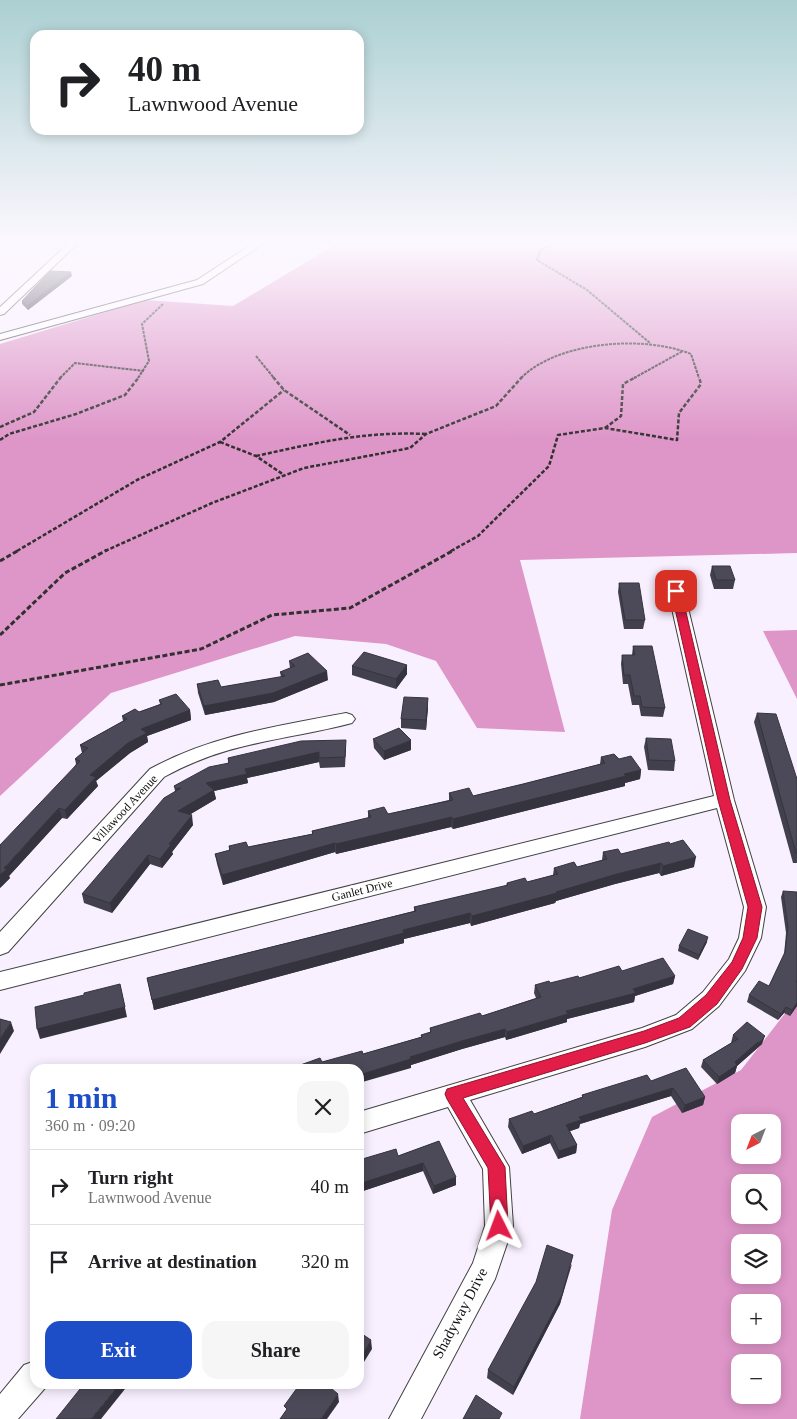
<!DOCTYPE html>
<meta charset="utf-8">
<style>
:root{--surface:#fff;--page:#f6f6f6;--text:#202124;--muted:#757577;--line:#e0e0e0;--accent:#1d4ec8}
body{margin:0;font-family:"Times New Roman",serif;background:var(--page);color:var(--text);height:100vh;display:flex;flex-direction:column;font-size:19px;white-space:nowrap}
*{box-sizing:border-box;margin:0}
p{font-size:16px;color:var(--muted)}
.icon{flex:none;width:28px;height:28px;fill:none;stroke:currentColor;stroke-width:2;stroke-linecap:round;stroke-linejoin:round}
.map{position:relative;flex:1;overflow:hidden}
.details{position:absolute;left:30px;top:1064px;width:334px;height:325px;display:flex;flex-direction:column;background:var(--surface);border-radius:15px;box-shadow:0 2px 12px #0003}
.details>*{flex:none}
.hud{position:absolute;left:30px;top:30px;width:334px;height:105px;border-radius:15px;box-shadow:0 2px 12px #0003;background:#fff;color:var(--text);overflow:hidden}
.needle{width:32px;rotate:222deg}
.buttons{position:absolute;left:731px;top:1114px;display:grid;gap:10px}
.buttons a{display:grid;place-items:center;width:50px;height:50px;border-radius:10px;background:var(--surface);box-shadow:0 2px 12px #0003;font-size:25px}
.pin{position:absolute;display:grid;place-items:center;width:42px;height:42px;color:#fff;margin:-21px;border-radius:10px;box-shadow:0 2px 8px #0006}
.me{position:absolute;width:55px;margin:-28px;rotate:357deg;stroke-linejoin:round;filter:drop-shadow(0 0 4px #0008)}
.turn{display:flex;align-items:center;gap:18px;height:105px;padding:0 15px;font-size:22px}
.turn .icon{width:65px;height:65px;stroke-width:2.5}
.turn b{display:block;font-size:35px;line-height:42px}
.round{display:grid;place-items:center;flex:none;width:52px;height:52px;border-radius:15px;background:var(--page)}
.head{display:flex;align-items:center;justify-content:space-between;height:85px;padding:0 15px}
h1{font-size:30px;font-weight:600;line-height:38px;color:var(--accent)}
.button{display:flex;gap:10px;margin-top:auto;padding:10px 15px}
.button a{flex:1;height:58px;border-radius:15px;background:var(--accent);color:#fff;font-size:20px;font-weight:600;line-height:58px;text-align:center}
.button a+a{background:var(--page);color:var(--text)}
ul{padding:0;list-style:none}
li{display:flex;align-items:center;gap:15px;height:75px;padding:0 15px;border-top:1px solid var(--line)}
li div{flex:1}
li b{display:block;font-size:19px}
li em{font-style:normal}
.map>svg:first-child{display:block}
.forest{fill:#de95c8;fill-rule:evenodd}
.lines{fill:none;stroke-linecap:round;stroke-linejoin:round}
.minor-casing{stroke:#424242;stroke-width:2}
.path-far2{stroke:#313131;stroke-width:2;stroke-dasharray:3 1;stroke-linecap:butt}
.path-far1{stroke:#313131;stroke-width:2.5;stroke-dasharray:4 2;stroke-linecap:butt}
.path{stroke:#313131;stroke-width:3;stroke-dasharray:5 2.5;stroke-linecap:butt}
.minor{fill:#fff;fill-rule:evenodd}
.wall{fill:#41404c}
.shaded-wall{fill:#35343e}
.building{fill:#4c4a58;stroke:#35343e}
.route{fill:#e11d48;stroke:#92132f}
.labels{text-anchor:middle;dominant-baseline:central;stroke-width:5;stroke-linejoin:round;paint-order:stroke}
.street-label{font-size:12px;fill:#0f0f0f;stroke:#fff}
.near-street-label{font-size:15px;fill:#0f0f0f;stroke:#fff}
</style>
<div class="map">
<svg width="797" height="1419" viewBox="0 0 797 1419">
<rect width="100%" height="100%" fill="#f9f0ff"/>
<g class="forest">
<polygon points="338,243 797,243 797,553 520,560 565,732 477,728 436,661 386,644 295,636 111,693 0,796 0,344 145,300 233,306"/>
<polygon points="797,630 797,699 763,631"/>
<path d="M797,998V1419H580L612,1210L652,1117L741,1070ZM740,1122H772V1155H740ZM740,1182H772V1215H740ZM740,1242H772V1275H740ZM740,1302H772V1335H740ZM740,1362H772V1395H740Z"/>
</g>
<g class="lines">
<g class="minor-casing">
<g id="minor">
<polygon points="69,243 78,243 4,314 0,315 0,307"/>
<polygon points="254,243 264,243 203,284 0,340 0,334 197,280"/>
<polygon points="676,586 684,591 734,800 766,907 761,938 745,971 719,1006 692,1029 645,1047 470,1100 509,1167 513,1226 495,1279 421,1419 389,1419 473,1263 485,1226 483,1169 448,1107 359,1134 359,1112 642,1028 676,1015 703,992 729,959 739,938 744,907 717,808 0,990 0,972 714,796 668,591"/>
<path d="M346,713L352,715L355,719L352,723C283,741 229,741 164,777L8,952L0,955V932L150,769C212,735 278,726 346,713Z"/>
<polygon points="35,1361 35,1384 47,1384 46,1387 18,1419 0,1419 0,1394 24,1365"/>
</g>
</g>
<g class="path-far2">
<polyline points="559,243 541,249 537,260 587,290 650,343"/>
<polyline points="256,356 274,378"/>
<polyline points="60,378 75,363 144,371"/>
<polyline points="138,378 149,361 142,324 163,304"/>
<path d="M521,378C558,341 644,335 691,354L699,378"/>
<polyline points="634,378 683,351"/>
</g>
<g class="path-far1">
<polyline points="273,377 284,390 350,435"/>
<polyline points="0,427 34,412 61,377"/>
<polyline points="605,428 621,416 623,384 636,377"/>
<polyline points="0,440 9,434 76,414 125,395 139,377"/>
<polyline points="220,442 256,456 284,475"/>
<path d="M256,456C316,443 364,431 426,434"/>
<polyline points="17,551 137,480 220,442 284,390"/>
<polyline points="105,551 212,503 304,468 410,448 426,434 496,406 522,377"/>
<polyline points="451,551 478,536 549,466 558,435 605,428 677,440 679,413 701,384 699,377"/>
</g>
<g class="path">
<polyline points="0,561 19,550"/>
<polyline points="0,635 65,573 107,550"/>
<polyline points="0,685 201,649 272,615 350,608 454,550"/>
</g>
<use href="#minor" class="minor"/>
</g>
<g class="wall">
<polygon points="72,276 28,310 22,304 22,301"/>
<polygon points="712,566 735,580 733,589 714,589 710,575"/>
<polygon points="619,583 645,620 643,629 624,629 618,592"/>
<polygon points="633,646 665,708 663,717 641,716 639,705 632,705 628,684 623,684 621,664 622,655 632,655"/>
<polygon points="289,661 328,680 274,702 205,715 198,693 197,684 221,687 281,677 280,672 290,668"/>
<polygon points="407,665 407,674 396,689 352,675 352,666"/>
<polygon points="159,700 190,710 191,720 147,736 148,742 130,753 96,781 98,786 67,819 62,818 9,876 10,878 0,888 76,764 75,759 82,753 80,745 123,721 122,716 139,712 160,704"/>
<polygon points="428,707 426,730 401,728 401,719"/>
<polygon points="757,713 797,779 797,863 793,863 754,722"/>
<polygon points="646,738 675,761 674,771 648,770 644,747"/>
<polygon points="373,739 411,750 384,760 374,748"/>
<polygon points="346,749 345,767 320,768 319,762 247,778 248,783 214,791 216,799 189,815 193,825 172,852 173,854 162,868 150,864 112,913 84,903 82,894 175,791 174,786 228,763 228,758"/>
<polygon points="601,757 619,759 641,770 640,779 625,783 625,786 453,829 451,827 336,854 335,852 223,885 217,864 215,854 229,851 229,846 248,847 312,834 312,831 368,818 368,811 388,814 449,800 449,793 473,796 523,784 600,764"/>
<polygon points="670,844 694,867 661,876 659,873 615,884 556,901 555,903 471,926 470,923 404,939 404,943 154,1010 147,978 414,911 414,907 506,886 507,883 527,882 553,875 554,868 577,867 602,860 603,852 621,854"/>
<polygon points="783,891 797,982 797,1006 790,1016 784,1013 778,1020 747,1002 749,995 769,986 784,955 786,933 781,897"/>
<polygon points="707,942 698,960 678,951 679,946"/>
<polygon points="622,971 675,976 673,984 635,996 634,1002 567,1019 567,1022 506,1040 505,1037 462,1049 411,1065 411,1068 322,1062 363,1054 421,1037 421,1035 430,1032 430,1028 482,1016 536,998 534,993 535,985 550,983"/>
<polygon points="733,1035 762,1044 737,1066 735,1073 717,1084 701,1067 703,1060 731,1043"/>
<polygon points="651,1081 705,1097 703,1105 682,1113 671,1096 580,1124 579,1128 570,1131 577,1145 576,1153 558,1159 550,1143 522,1154 508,1127 509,1119 534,1114 582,1097 582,1095"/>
<polygon points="439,1141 456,1185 433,1194 423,1171 360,1192 360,1195 359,1196 359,1160 398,1156"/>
<polygon points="572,1264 560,1304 513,1395 487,1378 488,1370"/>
</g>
<g class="shaded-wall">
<polygon points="71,272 72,276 28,310 27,306"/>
<polygon points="407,665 407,674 396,689 396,679"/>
<polygon points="327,671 328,680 274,702 205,715 204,706"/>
<polygon points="428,698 428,707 426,730 426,720"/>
<polygon points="190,710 191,720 147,736 148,742 130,753 96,781 98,786 67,819 65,810 90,775 141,729"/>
<polygon points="411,740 411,750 384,760 384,751"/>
<polygon points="319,752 319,762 247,778 248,783 214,791 216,799 179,821 178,811 206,783 245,769"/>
<polygon points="641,770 640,779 625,783 625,786 453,829 453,819"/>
<polygon points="59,808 62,818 9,876 10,878 0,888 0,875 4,868"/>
<polygon points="192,815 193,825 172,852 173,854 162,868 160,859 169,844"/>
<polygon points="452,817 451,827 336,854 336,844"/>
<polygon points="335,843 335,852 223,885 222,875"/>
<polygon points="148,855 150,864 112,913 110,903"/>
<polygon points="696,857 694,867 661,876 663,866"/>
<polygon points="661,863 659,873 615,884 556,901 555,903 471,926 472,916 617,874"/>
<polygon points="470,913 470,923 404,939 404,943 154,1010 152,1000 403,930"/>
<polygon points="708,937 707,942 698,960 699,955"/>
<polygon points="675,976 673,984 635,996 634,1002 567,1019 567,1022 506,1040 507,1032 633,989"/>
<polygon points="120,984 127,1017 40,1039 37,1029"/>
<polygon points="797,1003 797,1006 790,1016 792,1010"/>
<polygon points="786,1007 784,1013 778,1020 781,1014"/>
<polygon points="11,1022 14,1031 0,1054 0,1039"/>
<polygon points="505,1029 505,1037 462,1049 411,1065 411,1068 359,1083 359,1075 410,1057 462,1041"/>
<polygon points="765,1036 762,1044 737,1066 735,1073 717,1084 719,1077"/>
<polygon points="673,1088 671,1096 580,1124 579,1128 565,1133 566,1125 579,1117"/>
<polygon points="705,1097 703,1105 682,1113 685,1105"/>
<polygon points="551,1135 550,1143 522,1154 523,1146"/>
<polygon points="577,1145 576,1153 558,1159 559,1151"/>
<polygon points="423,1163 423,1171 360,1192 360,1195 359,1196 359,1184"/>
<polygon points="456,1177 456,1185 433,1194 434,1186"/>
<polygon points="573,1255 560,1304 513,1395 514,1387"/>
<polygon points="371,1340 372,1349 359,1370 359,1361"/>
<polygon points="120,1384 129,1384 101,1419 91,1419"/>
<polygon points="338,1394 339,1402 327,1419 321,1419"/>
</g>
<g class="building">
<polygon points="50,271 71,272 27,306 22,301"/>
<polygon points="712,566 730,566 735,580 716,580"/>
<polygon points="619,583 639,583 645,620 625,620"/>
<polygon points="633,646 652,646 665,708 642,707 640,696 634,696 630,675 624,675 622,655 635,655"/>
<polygon points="364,652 407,665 396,679 352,666"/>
<polygon points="308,653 327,671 273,693 204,706 197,684 218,680 221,687 285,676 280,672 295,666 289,661"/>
<polygon points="176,694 190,710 141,729 147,733 128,743 90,775 96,777 65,810 59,808 4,868 7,869 0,875 0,845 80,761 75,759 88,748 80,745 127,719 122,716 135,709 139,712 162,704 159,700"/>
<polygon points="404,697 428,698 426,720 401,719"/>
<polygon points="757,713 776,714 797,779 797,853 796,853"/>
<polygon points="399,728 411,740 384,751 373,739"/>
<polygon points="646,738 671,739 675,761 649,760"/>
<polygon points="346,740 345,757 319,758 319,752 245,769 247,774 206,783 214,790 178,811 192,815 169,844 171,845 160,859 148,855 110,903 82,894 164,798 181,788 176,789 174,786 209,767 229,763 228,758 301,741"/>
<polygon points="614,754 619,759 631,756 641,770 624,774 626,776 453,819 452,817 336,844 335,843 222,875 215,854 230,850 229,846 246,842 248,847 313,834 312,831 371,817 368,811 384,807 388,814 453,800 449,793 469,788 473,796 523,784 605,763 601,757"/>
<polygon points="683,840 696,857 663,866 661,863 617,874 556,892 557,893 472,916 470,913 403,930 404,933 152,1000 147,978 416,911 414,907 508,885 507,883 525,878 527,882 558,874 554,868 574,862 577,867 607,859 603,852 618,849 621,854 669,842 670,844"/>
<polygon points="783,891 797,892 797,980 796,982 797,982 797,1003 792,1010 786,1007 781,1014 749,995 759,981 769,986 785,952 788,927"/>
<polygon points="688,929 708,937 699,955 679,946"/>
<polygon points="663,958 675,976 633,989 636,993 566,1011 568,1014 507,1032 505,1029 462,1041 410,1057 411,1059 359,1075 359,1069 292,1069 292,1068 320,1058 322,1062 362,1051 363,1054 422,1037 421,1035 431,1032 430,1028 480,1013 482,1016 541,997 535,985 549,981 550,983 578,976 579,978 619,966 622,971"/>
<polygon points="120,984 125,1007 37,1029 35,1007 84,995 84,993"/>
<polygon points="0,1019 11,1022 0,1039"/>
<polygon points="747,1022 765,1036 735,1062 737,1065 719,1077 703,1060 738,1039 733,1035"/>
<polygon points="686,1068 705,1097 685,1105 673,1088 579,1117 581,1120 566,1125 577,1145 559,1151 551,1135 523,1146 509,1119 532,1111 534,1114 583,1097 582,1095 647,1075 651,1081"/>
<polygon points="439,1141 456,1177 434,1186 423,1163 359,1184 360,1187 359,1188 359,1160 396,1149 398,1156"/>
<polygon points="547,1245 573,1255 562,1295 514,1387 488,1370 536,1282"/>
<polygon points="359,1332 371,1340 359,1361"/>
<polygon points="84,1384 120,1384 91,1419 56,1419"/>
<polygon points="300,1384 326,1384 338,1394 321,1419 280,1419 287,1409 284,1406"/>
<polygon points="476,1395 502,1413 499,1419 463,1419"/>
</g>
<linearGradient id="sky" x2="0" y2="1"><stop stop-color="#abd0d2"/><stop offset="0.55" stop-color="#fcf8ff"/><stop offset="1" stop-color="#fcf8ff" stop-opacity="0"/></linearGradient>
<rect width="797" height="441" fill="url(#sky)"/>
<polygon class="route" points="676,588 681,591 730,800 762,907 757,938 742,969 717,1004 690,1027 645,1043 463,1098 505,1167 508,1226 506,1232 499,1235 493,1232 491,1226 488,1168 447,1099 445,1094 447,1089 644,1031 679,1018 706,995 732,962 743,938 748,907 718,800 671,591"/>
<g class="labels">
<g class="street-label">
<text transform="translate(125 809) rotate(-47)">Villawood Avenue</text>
<text transform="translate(362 890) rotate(-14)">Ganlet Drive</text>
</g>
<g class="near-street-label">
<text transform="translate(460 1313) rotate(-62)">Shadyway Drive</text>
</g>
</g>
</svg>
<div class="buttons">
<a><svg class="needle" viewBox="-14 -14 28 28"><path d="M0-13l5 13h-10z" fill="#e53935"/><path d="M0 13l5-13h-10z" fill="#757577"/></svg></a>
<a><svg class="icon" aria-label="search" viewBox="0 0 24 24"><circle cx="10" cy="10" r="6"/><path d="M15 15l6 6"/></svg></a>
<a><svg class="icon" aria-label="layers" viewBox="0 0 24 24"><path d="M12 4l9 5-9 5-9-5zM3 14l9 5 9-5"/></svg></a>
<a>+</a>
<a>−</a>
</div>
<div class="pin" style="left:676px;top:591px;background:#d93025"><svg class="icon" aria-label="arrive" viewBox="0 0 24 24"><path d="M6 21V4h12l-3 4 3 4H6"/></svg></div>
<svg class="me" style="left:499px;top:1226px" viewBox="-20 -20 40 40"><path d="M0-17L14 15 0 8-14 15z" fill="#e11d48" stroke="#fff" stroke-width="4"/></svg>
<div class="hud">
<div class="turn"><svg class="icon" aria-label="right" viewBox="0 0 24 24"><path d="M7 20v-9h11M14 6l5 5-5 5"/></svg><div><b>40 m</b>Lawnwood Avenue</div></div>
</div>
<section class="details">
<div class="head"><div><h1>1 min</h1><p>360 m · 09:20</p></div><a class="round"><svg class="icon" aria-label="close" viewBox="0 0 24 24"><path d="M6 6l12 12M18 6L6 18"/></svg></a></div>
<ul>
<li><svg class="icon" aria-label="right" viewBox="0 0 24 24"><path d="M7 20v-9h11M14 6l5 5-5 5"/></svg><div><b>Turn right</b><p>Lawnwood Avenue</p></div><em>40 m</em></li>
<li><svg class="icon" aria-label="arrive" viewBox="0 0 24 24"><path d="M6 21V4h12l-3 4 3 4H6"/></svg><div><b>Arrive at destination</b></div><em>320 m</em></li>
</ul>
<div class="button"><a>Exit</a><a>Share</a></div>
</section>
</div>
